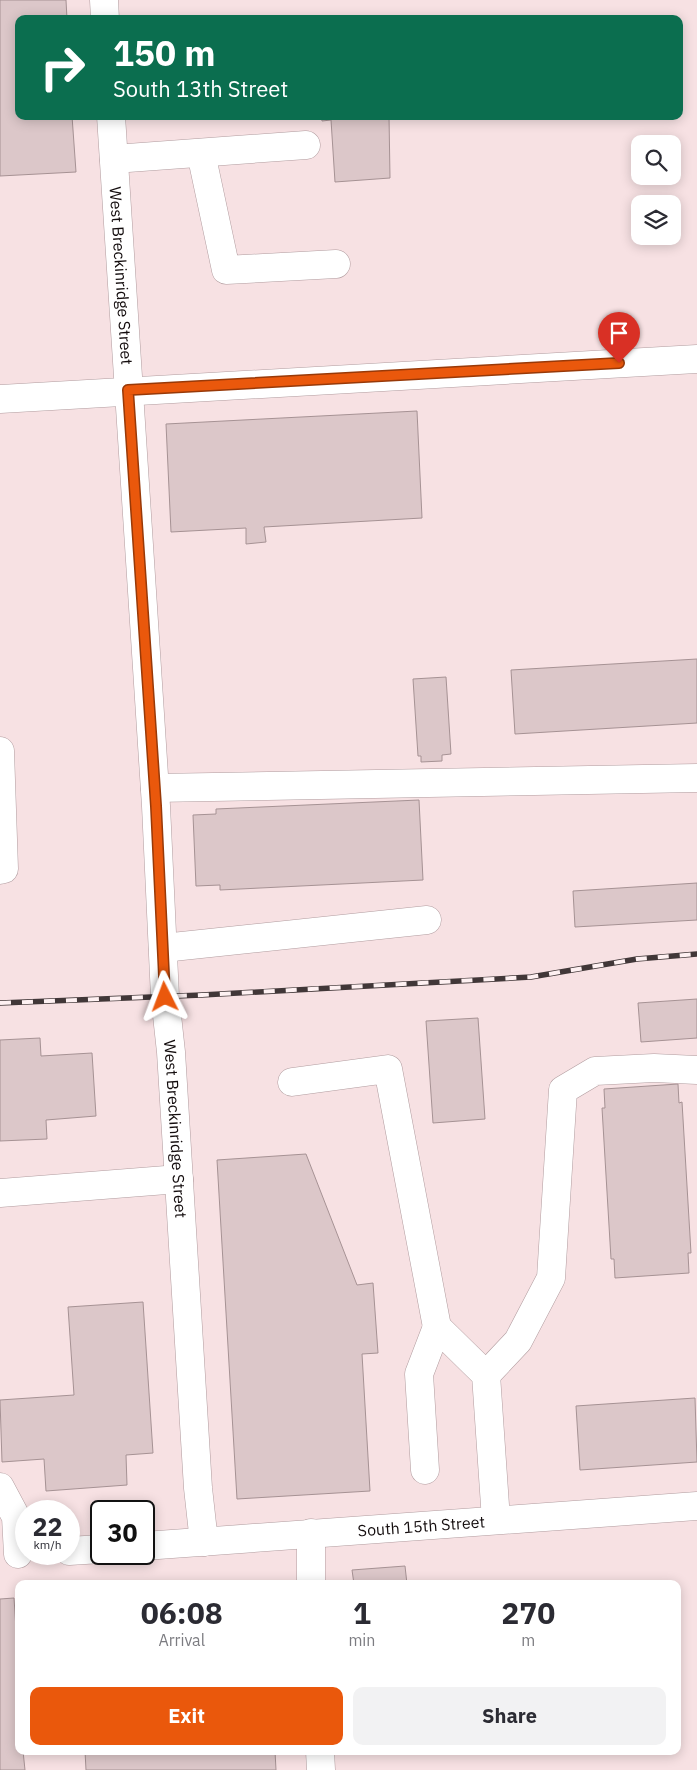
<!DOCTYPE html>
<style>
:root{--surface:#fff;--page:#f2f2f3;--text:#2b2b33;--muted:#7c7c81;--accent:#ea580c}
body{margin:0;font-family:"IBM Plex Sans",sans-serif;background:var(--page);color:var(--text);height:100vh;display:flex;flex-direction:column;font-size:19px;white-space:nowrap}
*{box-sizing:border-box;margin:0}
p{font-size:16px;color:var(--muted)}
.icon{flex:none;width:28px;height:28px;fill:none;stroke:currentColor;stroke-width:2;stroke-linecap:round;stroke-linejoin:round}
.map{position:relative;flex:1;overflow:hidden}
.panel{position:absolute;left:15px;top:1580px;width:666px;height:175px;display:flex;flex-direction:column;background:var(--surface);border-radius:10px;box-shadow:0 2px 12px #0003}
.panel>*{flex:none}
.hud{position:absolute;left:15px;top:15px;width:668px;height:105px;border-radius:10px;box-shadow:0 2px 12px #0003;background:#0b6e4f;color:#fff;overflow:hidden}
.buttons{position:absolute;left:631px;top:135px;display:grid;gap:10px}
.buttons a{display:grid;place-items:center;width:50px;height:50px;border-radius:10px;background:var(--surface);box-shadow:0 2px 12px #0003;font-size:25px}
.speed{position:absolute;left:15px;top:1500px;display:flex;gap:10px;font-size:25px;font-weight:700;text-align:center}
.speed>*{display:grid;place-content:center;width:65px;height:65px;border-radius:50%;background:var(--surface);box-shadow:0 2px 12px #0003;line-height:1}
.speed small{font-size:12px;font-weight:400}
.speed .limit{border:2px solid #111;border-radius:8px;background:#fff;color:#111}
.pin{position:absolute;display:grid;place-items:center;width:42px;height:42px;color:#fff;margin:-51px -21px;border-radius:50% 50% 50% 0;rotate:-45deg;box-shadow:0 0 5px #0007}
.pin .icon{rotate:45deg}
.me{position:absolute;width:55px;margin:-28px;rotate:357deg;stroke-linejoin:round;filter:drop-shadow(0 0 4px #0008)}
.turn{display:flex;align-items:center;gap:18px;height:105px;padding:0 15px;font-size:22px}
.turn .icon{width:65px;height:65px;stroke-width:2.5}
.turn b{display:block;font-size:35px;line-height:42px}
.eta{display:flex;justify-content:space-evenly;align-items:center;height:85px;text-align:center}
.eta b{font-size:30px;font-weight:800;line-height:35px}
.button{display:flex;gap:10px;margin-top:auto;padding:10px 15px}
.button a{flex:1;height:58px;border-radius:10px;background:var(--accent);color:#fff;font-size:20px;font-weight:800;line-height:58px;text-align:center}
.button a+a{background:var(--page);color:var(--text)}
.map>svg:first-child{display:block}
.building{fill:#dcc7c9;stroke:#a69294}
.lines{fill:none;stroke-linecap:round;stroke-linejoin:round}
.minor-casing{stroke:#b19c9f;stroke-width:29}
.minor{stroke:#fff;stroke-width:28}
.rail-casing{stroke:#413738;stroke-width:5.5}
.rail{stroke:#fef1f2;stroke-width:4;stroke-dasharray:11;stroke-linecap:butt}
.route-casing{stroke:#983908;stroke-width:12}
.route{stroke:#ea580c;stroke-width:9}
.labels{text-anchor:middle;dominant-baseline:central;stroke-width:4.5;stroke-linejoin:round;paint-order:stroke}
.street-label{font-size:16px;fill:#130c0d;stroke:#fef1f2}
</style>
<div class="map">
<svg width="697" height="1770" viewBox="0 0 697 1770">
<rect width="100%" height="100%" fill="#f7e1e3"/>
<g class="building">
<polygon points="0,0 66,0 67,19 19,19 19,116 72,116 76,172 0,176"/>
<polygon points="321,116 389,116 390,178 335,182 331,120 322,121"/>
<polygon points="417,411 422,518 264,527 266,542 246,544 246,528 171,532 166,424"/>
<polygon points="697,659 697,723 515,734 511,670"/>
<polygon points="446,677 451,754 442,755 442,761 421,762 421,756 418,756 413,679"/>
<polygon points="419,800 423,880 220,890 220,885 196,886 193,815 216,814 216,809"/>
<polygon points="697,883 697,920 575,927 573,891"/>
<polygon points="697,999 697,1038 641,1042 638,1003"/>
<polygon points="478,1018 485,1119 433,1123 426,1021"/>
<polygon points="40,1038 41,1056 92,1053 96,1116 46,1120 47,1139 0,1141 0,1040"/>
<polygon points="678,1084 679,1103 682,1102 691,1253 688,1253 689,1273 615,1278 614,1259 611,1259 602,1108 605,1108 604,1089"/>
<polygon points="306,1154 357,1285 373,1283 378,1353 362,1354 370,1491 237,1499 217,1160"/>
<polygon points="143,1302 153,1453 126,1455 127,1485 46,1491 44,1459 2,1462 0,1400 74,1395 68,1307"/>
<polygon points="695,1398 697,1462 580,1470 576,1406"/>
<polygon points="405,1566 407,1584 354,1584 352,1570"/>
<polygon points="14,1598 19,1675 19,1751 23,1751 25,1770 0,1770 0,1599"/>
<polygon points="85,1751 275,1751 276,1770 86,1770"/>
</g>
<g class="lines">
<g class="minor-casing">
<g id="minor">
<polyline points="104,0 105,19"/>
<path id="s1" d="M111,116L156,806L165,997L171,1052L198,1488L204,1542"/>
<polyline points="201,153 226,270 336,264"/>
<polyline points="114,159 306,145"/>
<polyline points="0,399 697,359"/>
<polyline points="0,751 4,869 0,870"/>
<polyline points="155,788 697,778"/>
<polyline points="163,948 427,920"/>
<polyline points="292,1082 388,1069 437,1327"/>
<polyline points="0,1193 179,1179"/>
<polyline points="486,1375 518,1341 551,1278 563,1090 595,1071 654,1068 697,1070"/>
<polyline points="425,1470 419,1374 437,1327 486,1375 496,1520"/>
<polyline points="0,1487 16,1517 18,1554"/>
<polyline points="311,1533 311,1584"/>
<path id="s2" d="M144,1546L697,1506"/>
<polyline points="69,1551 101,1549"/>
<polyline points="320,1751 321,1770"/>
</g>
</g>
<use href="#minor" class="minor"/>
<g class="rail-casing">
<polyline id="rail" points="0,1003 202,995 531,977 637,959 697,954"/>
</g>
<use href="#rail" class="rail"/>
</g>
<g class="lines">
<g class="route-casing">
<polyline id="route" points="165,997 156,806 128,390 619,363"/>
</g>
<use href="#route" class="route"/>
</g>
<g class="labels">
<g class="street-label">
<text stroke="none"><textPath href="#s1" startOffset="160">West Breckinridge Street</textPath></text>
<text stroke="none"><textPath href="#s1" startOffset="1015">West Breckinridge Street</textPath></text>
<text stroke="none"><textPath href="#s2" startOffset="278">South 15th Street</textPath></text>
</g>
</g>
</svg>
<div class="buttons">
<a><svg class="icon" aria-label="search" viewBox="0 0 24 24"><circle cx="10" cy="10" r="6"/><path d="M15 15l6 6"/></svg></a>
<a><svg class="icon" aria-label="layers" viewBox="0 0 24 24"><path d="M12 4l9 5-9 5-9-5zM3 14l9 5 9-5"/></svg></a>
</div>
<div class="speed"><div>22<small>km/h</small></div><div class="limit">30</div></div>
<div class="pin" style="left:619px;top:363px;background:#d93025"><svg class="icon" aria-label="arrive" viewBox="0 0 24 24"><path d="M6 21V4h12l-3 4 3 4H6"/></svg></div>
<svg class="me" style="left:165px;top:997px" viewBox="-20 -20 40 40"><path d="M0-17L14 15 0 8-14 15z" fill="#ea580c" stroke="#fff" stroke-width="4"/></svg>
<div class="hud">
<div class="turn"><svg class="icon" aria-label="right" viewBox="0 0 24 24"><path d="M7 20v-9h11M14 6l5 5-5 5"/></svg><div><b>150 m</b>South 13th Street</div></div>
</div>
<section class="panel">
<div class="eta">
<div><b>06:08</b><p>Arrival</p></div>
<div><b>1</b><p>min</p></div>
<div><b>270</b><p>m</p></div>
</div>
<div class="button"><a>Exit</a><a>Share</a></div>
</section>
</div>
